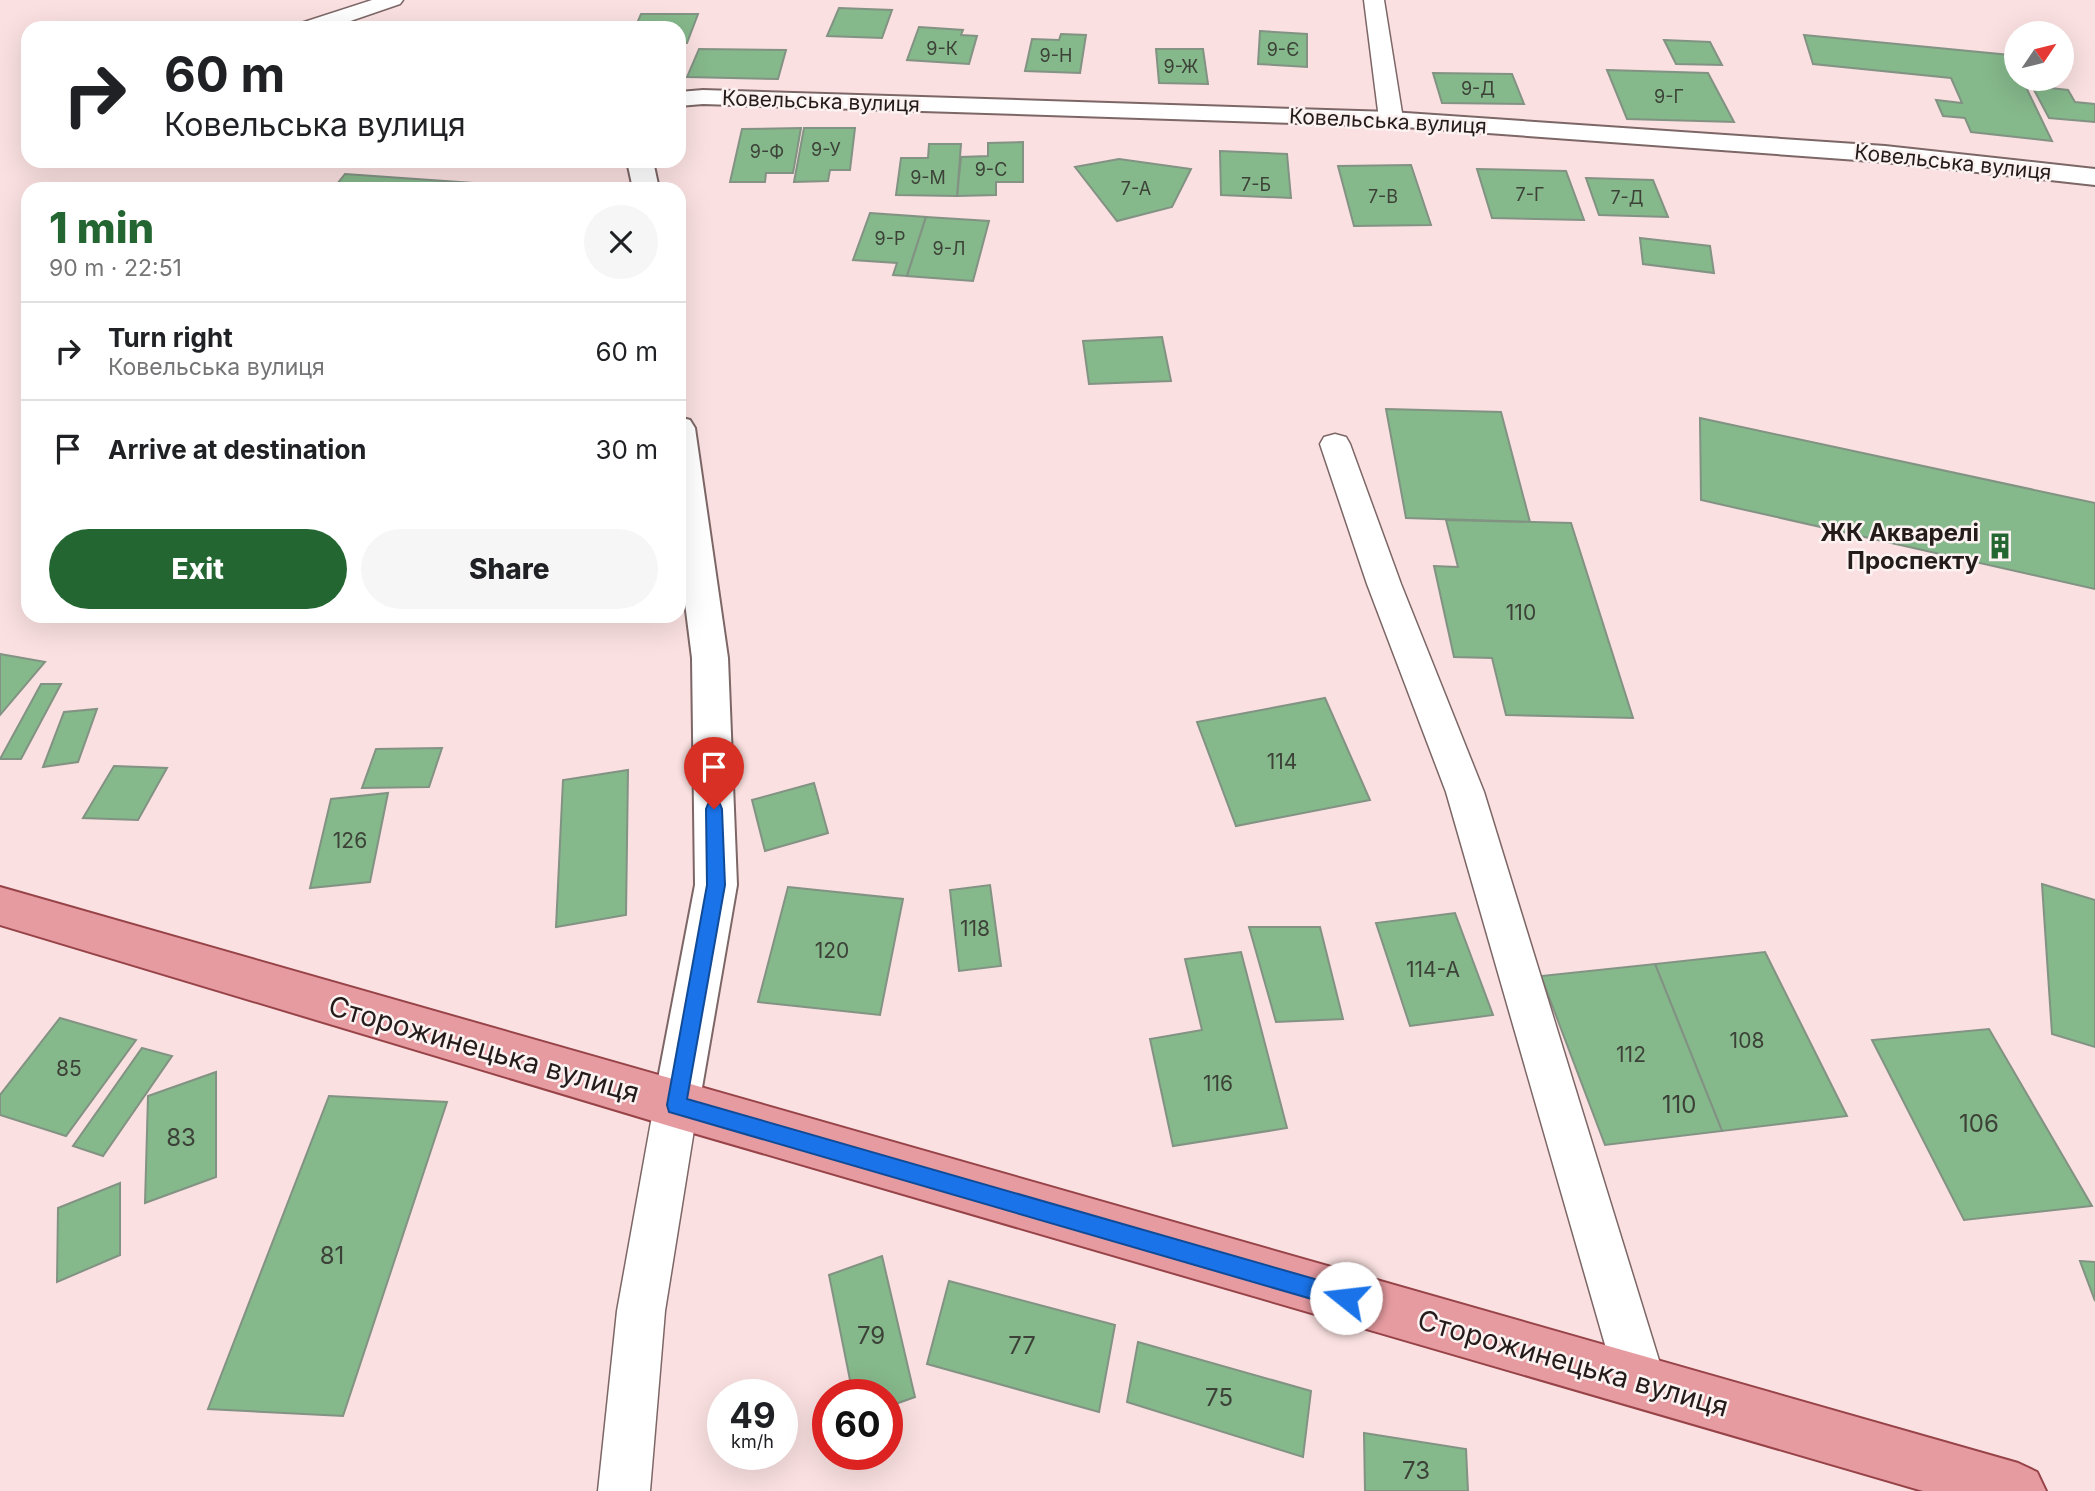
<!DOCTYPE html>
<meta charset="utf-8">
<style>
:root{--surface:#fff;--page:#f6f6f6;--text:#202124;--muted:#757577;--line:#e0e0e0;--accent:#236631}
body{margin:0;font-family:Inter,sans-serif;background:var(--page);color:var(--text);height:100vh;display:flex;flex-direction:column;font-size:26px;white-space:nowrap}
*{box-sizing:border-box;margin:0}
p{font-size:23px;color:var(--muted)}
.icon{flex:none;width:38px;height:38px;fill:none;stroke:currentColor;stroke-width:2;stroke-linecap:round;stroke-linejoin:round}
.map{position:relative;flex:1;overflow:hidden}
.panel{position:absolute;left:21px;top:182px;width:665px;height:441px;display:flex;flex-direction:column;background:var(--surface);border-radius:21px;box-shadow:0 7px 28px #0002}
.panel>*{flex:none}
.top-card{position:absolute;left:21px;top:21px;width:665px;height:147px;border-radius:21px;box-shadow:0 7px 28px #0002;background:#fff;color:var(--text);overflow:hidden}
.needle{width:46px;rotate:55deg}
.controls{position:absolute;left:2004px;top:21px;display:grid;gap:14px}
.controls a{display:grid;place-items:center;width:70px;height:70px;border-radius:50%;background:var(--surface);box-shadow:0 7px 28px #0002;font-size:35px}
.speed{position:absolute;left:707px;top:1379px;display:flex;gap:14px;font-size:35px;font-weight:700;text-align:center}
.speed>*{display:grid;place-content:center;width:91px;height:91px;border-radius:50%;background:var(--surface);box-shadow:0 7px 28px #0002;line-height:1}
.speed small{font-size:18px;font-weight:400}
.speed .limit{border:10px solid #d22;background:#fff;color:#111}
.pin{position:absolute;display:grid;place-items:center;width:60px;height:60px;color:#fff;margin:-72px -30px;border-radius:50% 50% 50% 0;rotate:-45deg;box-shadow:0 0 7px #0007}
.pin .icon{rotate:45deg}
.me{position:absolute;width:77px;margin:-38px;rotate:286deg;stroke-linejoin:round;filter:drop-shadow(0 0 5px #0008)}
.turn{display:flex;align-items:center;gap:24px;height:147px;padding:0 28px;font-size:32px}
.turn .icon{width:91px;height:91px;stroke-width:2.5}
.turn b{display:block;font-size:49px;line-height:60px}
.round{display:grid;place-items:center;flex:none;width:74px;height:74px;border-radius:37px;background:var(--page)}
.head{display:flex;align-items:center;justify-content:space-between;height:119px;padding:0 28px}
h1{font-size:42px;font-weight:800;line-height:52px;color:var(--accent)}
.primary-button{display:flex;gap:14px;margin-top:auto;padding:14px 28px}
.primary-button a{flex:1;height:80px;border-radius:42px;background:var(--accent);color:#fff;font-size:28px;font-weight:800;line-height:80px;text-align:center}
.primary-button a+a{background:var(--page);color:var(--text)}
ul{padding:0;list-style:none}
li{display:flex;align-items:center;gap:21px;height:98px;padding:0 28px;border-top:2px solid var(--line)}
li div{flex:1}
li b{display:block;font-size:26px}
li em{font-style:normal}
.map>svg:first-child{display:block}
.building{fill:#85b88b;stroke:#829283;stroke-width:2}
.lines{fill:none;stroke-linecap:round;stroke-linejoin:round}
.service-casing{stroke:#7c6666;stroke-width:3}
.minor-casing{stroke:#7c6666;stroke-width:4}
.primary-casing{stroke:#974348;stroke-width:4}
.service{fill:#fff;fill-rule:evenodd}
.minor{fill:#fff;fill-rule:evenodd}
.primary{fill:#e69ba0;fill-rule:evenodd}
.route{fill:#1a73e8;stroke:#114b97;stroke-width:2}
.labels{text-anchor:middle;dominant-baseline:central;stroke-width:5;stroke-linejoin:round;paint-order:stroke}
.far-number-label{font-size:18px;fill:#3c4237}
.far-street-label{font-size:21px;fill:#241b1b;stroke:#fcf2f1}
.number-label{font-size:21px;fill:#3c4237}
.poi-label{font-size:24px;font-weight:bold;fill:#241b1b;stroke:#fcf2f1;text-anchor:end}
.near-number-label{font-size:24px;fill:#3c4237}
.near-street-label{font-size:28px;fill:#241b1b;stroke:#fcf2f1}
</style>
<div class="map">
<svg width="2095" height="1491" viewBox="0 0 2095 1491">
<rect width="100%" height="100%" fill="#fae0e0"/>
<g class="building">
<polygon points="839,8 892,10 882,38 827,36"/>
<polygon points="641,14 698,14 687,43 679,43 679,28 635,28"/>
<polygon points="919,27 963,30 961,35 977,36 969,64 907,60"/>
<polygon points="1260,31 1307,34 1307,67 1258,64"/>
<polygon points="1061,34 1086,35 1080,73 1025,71 1032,39 1059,40"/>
<polygon points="1804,35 2010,55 2016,67 2016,79 2022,79 2052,141 1971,132 1965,118 1943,116 1936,100 1962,103 1951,78 1813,64"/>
<polygon points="1664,40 1710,42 1722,65 1676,64"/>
<polygon points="699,49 786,50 778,79 687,77"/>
<polygon points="1156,49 1203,49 1208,84 1159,83"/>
<polygon points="1607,70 1708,73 1734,122 1627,119"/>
<polygon points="1433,73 1512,74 1524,104 1442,103"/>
<polygon points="2032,86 2068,90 2075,102 2095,104 2095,122 2049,118"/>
<polygon points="801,128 793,173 766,173 765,182 730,182 742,129"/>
<polygon points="804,128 855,128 850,170 830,170 828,181 794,182"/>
<polygon points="1023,142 1023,182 996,182 996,195 957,196 961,157 988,156 988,143"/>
<polygon points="929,144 961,144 957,196 896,195 901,158 928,158"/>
<polygon points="1220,151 1287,154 1291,198 1221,195"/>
<polygon points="1119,159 1191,169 1172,207 1117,221 1075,167"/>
<polygon points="1411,165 1431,225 1354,226 1338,166"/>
<polygon points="1477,169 1566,171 1584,220 1492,218"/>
<polygon points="345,174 472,183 468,189 333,189"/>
<polygon points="1586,178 1653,180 1668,217 1599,215"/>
<polygon points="472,183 537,189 467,189"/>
<polygon points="870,213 926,217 907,276 893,275 897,263 853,260"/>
<polygon points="926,217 989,221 973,281 907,276"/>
<polygon points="1640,238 1710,246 1714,273 1643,264"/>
<polygon points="1162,337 1171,381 1089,384 1083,341"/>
<polygon points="1386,409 1501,412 1530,522 1406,518"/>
<polygon points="1700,418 2095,503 2095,589 1701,500"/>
<polygon points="1446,520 1571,523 1633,718 1506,715 1492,658 1454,657 1434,566 1458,567"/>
<polygon points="0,654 45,662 0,715"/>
<polygon points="41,684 61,684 21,759 0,759"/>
<polygon points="1325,698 1370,800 1236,826 1197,722"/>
<polygon points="97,709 78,762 43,767 64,712"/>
<polygon points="442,748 429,787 362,788 376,749"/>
<polygon points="114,766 167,768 138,820 83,818"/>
<polygon points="628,770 626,915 556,927 563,780"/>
<polygon points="814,783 828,833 765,851 752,800"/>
<polygon points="388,793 370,882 310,888 331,799"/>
<polygon points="2042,884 2095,900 2095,1047 2052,1034"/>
<polygon points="990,885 1001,966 959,971 950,890"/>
<polygon points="788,887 903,899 880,1015 758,1002"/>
<polygon points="1455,913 1493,1015 1410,1026 1376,923"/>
<polygon points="1249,927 1320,927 1343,1019 1276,1022"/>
<polygon points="1241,952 1287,1128 1173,1146 1150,1039 1202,1030 1185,959"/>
<polygon points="1765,952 1847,1116 1722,1131 1655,964"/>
<polygon points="1655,964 1722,1131 1605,1145 1541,976"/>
<polygon points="60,1018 136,1040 66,1136 0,1115 0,1095"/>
<polygon points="1989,1029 2092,1206 1964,1220 1872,1040"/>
<polygon points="142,1048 172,1056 103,1156 73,1146"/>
<polygon points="216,1072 216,1177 145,1203 148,1096"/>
<polygon points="329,1096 447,1102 343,1416 208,1409"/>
<polygon points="120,1183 120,1255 57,1282 58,1208"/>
<polygon points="882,1256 915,1397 887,1407 887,1395 853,1395 829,1275"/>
<polygon points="2080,1261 2095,1262 2095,1301"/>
<polygon points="949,1281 1115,1325 1099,1412 927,1364"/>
<polygon points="1138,1342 1311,1391 1303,1457 1127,1402"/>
<polygon points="1364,1433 1466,1449 1468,1491 1365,1491"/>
</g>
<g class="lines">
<g class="service-casing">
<g id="service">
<polygon points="372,0 403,0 400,4 330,28 298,28 301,23"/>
<polygon points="1364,0 1384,0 1403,119 1399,124 1383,124 1379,119"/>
<polygon points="1335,434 1346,437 1350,444 1401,584 1484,792 1666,1383 1659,1401 1641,1408 1623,1401 1616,1383 1446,792 1367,584 1320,444 1324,437"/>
<polygon points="676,1083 692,1089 698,1105 665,1311 650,1491 598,1491 617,1311 654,1105 660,1089"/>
</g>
</g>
<g class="minor-casing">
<g id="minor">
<polygon points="703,90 1391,112 1885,146 2095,169 2095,185 1885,162 1391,126 703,104 679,106 679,92"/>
<polygon points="627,161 653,161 659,189 633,189"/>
<polygon points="679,417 690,420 695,428 728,658 737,885 699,1105 692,1121 676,1128 660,1121 653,1105 695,885 692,658 679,555"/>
</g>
</g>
<g class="primary-casing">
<polygon id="primary" points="0,887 2018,1463 2037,1472 2046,1491 1923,1491 676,1128 0,925"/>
</g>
<use href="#service" class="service"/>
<use href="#minor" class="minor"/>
<use href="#primary" class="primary"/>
</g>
<polygon class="route" points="714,802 720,804 722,809 725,885 687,1099 1346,1288 1354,1291 1357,1298 1354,1306 1346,1309 669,1112 667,1105 707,885 706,809 708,804"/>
<defs>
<g id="building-bare" transform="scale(2.1)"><path d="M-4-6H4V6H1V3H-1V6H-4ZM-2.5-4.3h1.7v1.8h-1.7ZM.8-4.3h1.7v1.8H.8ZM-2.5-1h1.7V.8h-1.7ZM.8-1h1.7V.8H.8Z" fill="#236631" stroke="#fcf2f1" stroke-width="2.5" paint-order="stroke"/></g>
</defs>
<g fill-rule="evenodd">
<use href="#building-bare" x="2000" y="546"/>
</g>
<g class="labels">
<g class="far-number-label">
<text x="942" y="48">9-К</text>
<text x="1283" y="49">9-Є</text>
<text x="1056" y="55">9-Н</text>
<text x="1181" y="66">9-Ж</text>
<text x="1478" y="88">9-Д</text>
<text x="1669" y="96">9-Г</text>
<text x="826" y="149">9-У</text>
<text x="767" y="151">9-Ф</text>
<text x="991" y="169">9-С</text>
<text x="928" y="177">9-М</text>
<text x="1256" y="184">7-Б</text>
<text x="1136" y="188">7-А</text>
<text x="1530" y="194">7-Г</text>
<text x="1383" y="196">7-В</text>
<text x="1627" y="197">7-Д</text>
<text x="890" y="238">9-Р</text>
<text x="949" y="248">9-Л</text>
</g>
<g class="far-street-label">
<text transform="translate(821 101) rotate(2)">Ковельська вулиця</text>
<text transform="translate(1388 121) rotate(3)">Ковельська вулиця</text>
<text transform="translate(1953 162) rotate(6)">Ковельська вулиця</text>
</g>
<g class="number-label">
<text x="1521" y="612">110</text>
<text x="1282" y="761">114</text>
<text x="350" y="840">126</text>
<text x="975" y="928">118</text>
<text x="832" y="950">120</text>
<text x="1433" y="969">114-А</text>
<text x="1747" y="1040">108</text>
<text x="1631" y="1054">112</text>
<text x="69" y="1068">85</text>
<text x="1218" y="1083">116</text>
</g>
<g class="poi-label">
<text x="1979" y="532">ЖК Акварелі<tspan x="1979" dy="28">Проспекту</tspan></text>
</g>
<g class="near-number-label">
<text x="1679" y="1104">110</text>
<text x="1979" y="1123">106</text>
<text x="181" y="1137">83</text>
<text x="332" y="1255">81</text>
<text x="871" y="1335">79</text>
<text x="1022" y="1345">77</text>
<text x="1219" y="1397">75</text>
<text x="1416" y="1470">73</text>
</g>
<g class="near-street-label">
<text transform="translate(484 1049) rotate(16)">Сторожинецька вулиця</text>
<text transform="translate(1573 1363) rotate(16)">Сторожинецька вулиця</text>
</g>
</g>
</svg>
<div class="controls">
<a><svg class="needle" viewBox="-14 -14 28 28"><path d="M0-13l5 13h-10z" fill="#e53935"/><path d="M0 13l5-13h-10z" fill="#757577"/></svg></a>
</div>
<div class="speed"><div>49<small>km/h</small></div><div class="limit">60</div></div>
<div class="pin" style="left:714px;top:809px;background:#d93025"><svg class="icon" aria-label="arrive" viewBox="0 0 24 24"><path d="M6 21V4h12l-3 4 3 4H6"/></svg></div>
<svg class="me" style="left:1346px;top:1298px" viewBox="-20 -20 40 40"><circle r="19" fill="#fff"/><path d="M0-13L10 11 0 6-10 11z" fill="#1a73e8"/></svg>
<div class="top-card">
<div class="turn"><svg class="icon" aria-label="right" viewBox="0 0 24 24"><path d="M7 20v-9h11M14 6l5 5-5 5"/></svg><div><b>60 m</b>Ковельська вулиця</div></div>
</div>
<section class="panel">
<div class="head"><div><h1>1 min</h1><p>90 m · 22:51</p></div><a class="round"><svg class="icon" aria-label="close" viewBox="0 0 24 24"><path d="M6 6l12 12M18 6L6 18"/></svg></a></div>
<ul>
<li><svg class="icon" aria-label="right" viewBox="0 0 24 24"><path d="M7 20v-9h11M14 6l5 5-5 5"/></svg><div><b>Turn right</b><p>Ковельська вулиця</p></div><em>60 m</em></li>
<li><svg class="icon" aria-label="arrive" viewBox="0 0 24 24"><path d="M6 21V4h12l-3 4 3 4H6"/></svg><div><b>Arrive at destination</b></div><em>30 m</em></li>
</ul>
<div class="primary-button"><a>Exit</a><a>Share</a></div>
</section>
</div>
